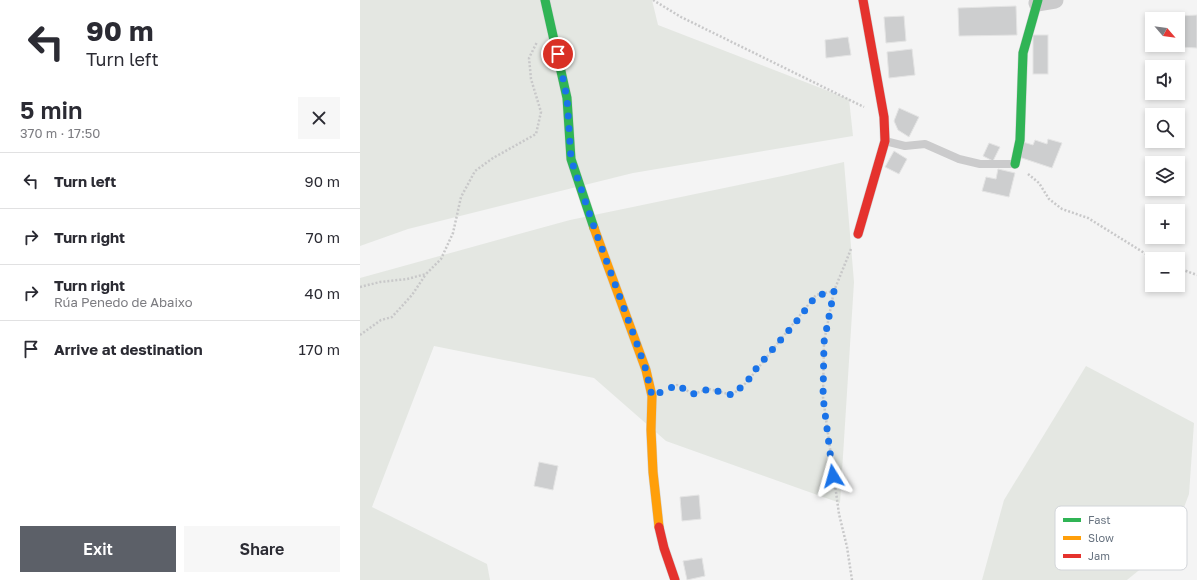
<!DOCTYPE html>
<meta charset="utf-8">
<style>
:root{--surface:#fff;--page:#f7f7f7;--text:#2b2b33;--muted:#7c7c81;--line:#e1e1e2;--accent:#5c6068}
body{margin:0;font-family:"Golos Text",sans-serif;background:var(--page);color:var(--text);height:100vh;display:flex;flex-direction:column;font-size:15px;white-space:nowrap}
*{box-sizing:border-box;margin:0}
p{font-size:13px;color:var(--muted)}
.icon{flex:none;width:22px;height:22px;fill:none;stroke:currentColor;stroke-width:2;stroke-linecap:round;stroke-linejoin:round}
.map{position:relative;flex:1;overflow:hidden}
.details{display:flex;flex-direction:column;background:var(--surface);width:360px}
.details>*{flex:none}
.banner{background:#fff;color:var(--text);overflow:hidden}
.needle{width:26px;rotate:118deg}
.buttons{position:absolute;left:785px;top:12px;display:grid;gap:8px}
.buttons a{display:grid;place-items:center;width:40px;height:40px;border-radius:0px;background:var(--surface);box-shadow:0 2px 6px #0003;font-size:20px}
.pin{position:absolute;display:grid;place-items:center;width:34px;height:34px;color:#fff;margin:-17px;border:2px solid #fff;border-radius:50%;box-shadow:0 1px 4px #0007}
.me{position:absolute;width:44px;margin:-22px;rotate:352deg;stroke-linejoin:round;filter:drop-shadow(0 0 3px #0008)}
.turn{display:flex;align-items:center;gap:14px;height:84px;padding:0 20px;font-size:18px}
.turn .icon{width:52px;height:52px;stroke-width:2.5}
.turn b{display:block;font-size:28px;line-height:34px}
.round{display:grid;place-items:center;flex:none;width:42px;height:42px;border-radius:0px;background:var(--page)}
.head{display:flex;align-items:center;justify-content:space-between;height:68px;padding:0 20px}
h1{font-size:24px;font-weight:600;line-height:30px}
.primary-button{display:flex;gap:8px;margin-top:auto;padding:8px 20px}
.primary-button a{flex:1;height:46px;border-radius:0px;background:var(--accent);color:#fff;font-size:16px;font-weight:600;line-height:46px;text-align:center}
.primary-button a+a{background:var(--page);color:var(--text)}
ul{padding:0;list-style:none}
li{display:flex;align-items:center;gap:12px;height:56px;padding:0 20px;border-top:1px solid var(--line)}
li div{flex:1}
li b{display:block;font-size:15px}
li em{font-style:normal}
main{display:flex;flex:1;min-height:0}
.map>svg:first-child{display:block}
.green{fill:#e4e7e2}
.building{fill:#cdcecf;stroke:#e4e4e4}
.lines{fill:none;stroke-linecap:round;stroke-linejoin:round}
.fast-casing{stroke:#d0d1d2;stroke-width:10}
.slow-casing{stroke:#d0d1d2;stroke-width:10}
.jam-casing{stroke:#d0d1d2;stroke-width:10}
.path{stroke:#c8c8c9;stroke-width:2.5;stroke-dasharray:2 2;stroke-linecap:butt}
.lane{stroke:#cbcbcc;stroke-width:8}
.street{stroke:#cbcbcc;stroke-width:17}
.fast{stroke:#30b455;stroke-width:9}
.slow{stroke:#ff9f0a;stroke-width:9}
.jam{stroke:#e5322d;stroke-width:9}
.route{stroke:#1a73e8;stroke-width:7;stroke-dasharray:0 12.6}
.key{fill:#fff;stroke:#d2d5d9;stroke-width:1}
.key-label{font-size:11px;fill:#687380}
</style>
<main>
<section class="details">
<div class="banner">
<div class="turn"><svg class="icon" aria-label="left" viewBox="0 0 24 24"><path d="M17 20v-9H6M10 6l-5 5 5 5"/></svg><div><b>90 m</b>Turn left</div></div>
</div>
<div class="head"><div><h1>5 min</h1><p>370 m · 17:50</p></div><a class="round"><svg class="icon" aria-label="close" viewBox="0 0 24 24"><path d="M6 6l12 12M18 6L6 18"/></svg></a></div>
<ul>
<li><svg class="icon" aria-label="left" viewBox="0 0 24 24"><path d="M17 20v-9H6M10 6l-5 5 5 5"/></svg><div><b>Turn left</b></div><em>90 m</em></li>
<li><svg class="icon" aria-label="right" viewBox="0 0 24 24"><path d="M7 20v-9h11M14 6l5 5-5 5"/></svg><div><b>Turn right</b></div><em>70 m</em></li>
<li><svg class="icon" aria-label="right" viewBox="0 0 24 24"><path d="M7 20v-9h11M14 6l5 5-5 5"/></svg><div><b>Turn right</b><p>Rúa Penedo de Abaixo</p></div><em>40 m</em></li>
<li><svg class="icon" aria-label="arrive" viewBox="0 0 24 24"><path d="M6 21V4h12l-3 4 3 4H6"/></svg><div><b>Arrive at destination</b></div><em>170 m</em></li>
</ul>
<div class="primary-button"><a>Exit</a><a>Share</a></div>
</section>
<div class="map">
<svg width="837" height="580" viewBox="0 0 837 580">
<rect width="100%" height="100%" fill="#f4f4f4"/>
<g class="green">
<polygon points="0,0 292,0 298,25 489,99 493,136 273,173 48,229 0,246"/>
<polygon points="484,162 494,282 480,503 306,441 234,378 74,346 12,507 127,564 130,580 0,580 0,278 210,220 427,175"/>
<polygon points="726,366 834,423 829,494 810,545 767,580 622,580 644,500"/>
</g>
<g class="building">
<polygon points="656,6 657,35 599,36 598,8"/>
<polygon points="837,15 837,48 819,47 818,16"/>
<polygon points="544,16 546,41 526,43 524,17"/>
<rect x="673" y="35" width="15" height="39"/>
<polygon points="488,37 491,55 466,58 465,40"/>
<polygon points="552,49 555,75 529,78 527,52"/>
<polygon points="539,108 559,117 549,137 538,130 534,121"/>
<polygon points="688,139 702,143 692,168 659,157 663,142 673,145 675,140 687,144"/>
<polygon points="629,143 640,147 633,161 623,156"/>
<polygon points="534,151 547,159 539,174 525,167"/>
<polygon points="638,169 655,173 649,197 622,191 626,177 636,179"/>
<polygon points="179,462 198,466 193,490 174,486"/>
<polygon points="339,495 341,519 322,521 320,497"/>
<polygon points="342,558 345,576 327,580 323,561"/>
</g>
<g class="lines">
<g class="fast-casing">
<g id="fast">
<polyline points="185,0 207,98 211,159 234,228"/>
<polyline points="655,164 660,140 663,53 678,0"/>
</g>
</g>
<g class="slow-casing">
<polyline id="slow" points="234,228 286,370 292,396 291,430 293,472 299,527"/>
</g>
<g class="jam-casing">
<g id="jam">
<polyline points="498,234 525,141 524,117 503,0"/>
<polyline points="299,527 304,548 315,580"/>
</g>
</g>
<g class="path">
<polyline points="293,0 321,17 504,107"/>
<polyline points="668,174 679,183 689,199 702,209 728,218 786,254 797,259"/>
<polyline points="491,249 474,291 464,342 463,397 479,514 487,547 492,580"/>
<polyline points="818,268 837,275"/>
<polyline points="0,287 20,282 47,279 66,274 81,259 93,233 101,197 115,171 133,158 176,134 181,112 171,79 169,58 177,42"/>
<polyline points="0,335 21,320 32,317 52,295 66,274"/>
<polyline points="309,389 317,385 333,394 349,389 372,395 387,382 456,295 474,291"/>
</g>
<polyline class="lane" points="525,141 545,146 565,144 599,159 620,164 655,164"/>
<polyline class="street" points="677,3 695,0"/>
<use href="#fast" class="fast"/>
<use href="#slow" class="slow"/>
<use href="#jam" class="jam"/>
</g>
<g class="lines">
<polyline class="route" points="198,54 207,98 211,159 234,227 276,341 286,370 292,396 317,385 333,394 349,389 372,395 387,382 395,370 436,322 456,296 474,291 464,342 463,397 473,476"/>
</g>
<rect x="695" y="506" width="132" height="64" rx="6" class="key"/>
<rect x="703" y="518" width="18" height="4" fill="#30b455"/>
<rect x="703" y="536" width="18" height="4" fill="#ff9f0a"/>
<rect x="703" y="554" width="18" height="4" fill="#e5322d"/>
<g class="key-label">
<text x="728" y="524">Fast</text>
<text x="728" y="542">Slow</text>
<text x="728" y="560">Jam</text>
</g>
</svg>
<div class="buttons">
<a><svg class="needle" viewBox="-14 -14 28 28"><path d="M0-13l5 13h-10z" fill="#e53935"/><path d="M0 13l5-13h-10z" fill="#7c7c81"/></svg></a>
<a><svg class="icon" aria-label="sound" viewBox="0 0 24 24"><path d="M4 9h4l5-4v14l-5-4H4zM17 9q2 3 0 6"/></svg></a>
<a><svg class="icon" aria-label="search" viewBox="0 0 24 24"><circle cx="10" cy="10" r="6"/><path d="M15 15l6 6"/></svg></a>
<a><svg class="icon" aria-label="layers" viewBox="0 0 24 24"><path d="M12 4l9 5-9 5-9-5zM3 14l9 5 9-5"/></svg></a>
<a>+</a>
<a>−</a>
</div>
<div class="pin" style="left:198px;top:54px;background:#d93025"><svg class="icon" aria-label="arrive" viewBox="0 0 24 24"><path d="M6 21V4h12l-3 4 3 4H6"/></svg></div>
<svg class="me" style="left:473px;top:476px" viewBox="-20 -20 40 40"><path d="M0-17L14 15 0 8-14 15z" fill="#1a73e8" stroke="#fff" stroke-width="4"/></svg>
</div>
</main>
